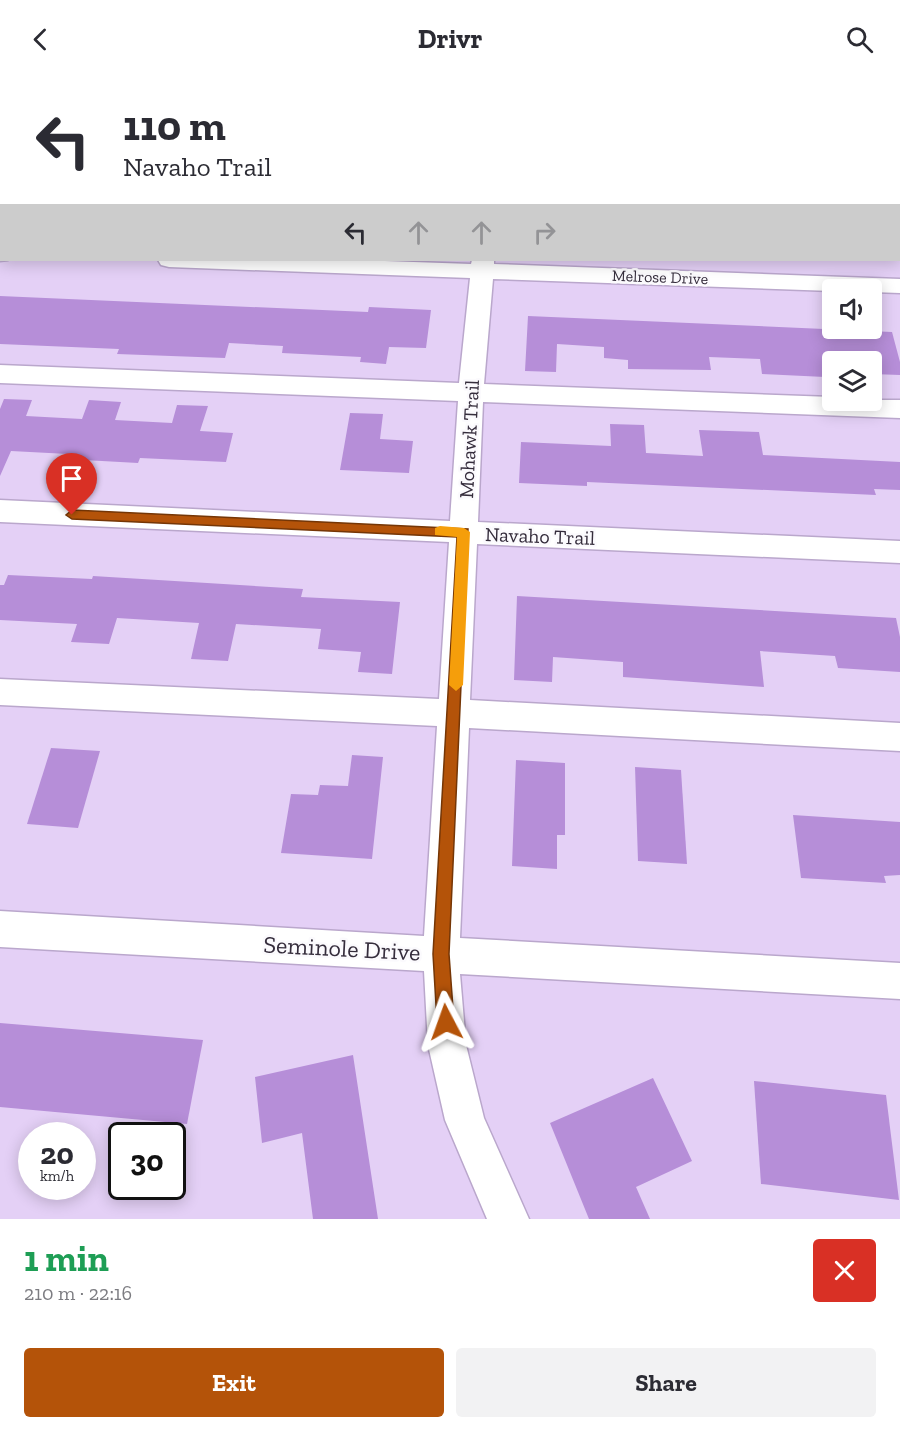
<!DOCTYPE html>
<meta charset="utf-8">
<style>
:root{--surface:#fff;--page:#f2f2f3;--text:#2b2b33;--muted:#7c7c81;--accent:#b45309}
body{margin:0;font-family:"Zilla Slab",serif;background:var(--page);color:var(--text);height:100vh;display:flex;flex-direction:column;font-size:22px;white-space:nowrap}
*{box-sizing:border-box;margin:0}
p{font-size:20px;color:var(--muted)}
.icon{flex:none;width:33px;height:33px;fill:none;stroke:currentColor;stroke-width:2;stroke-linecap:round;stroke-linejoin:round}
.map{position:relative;height:1141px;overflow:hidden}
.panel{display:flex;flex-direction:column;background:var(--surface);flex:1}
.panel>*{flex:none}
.top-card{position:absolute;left:0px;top:0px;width:900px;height:183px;box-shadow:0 3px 15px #0003;background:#fff;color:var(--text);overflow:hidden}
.tools{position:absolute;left:822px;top:201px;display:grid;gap:12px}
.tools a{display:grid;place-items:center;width:60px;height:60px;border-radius:6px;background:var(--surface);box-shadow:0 3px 15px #0003;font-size:30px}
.speed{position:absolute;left:18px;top:1044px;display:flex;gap:12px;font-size:30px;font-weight:700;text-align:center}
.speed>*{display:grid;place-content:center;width:78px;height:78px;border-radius:50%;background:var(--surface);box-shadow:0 3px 15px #0003;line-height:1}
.speed small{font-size:15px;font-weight:400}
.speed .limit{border:3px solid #111;border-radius:9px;background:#fff;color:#111}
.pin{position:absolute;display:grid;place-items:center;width:51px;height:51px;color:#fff;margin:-62px -26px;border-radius:50% 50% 50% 0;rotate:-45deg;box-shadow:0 0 6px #0007}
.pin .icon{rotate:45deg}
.me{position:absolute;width:66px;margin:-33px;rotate:356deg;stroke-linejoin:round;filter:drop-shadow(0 0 4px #0008)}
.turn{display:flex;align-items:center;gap:21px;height:126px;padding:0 24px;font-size:27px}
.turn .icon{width:78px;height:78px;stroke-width:2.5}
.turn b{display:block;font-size:42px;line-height:51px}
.lanes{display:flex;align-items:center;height:57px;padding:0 24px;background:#0003;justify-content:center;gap:30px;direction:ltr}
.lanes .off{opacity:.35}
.round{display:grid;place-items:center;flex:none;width:63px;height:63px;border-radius:6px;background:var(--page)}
.headline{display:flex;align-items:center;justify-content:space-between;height:102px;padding:0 24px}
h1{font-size:36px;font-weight:700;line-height:45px;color:#1e9e55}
.primary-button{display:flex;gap:12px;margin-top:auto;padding:12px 24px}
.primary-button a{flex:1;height:69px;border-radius:6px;background:var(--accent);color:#fff;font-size:24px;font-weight:700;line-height:69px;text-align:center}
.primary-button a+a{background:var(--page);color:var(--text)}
header{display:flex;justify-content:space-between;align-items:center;height:78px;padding:0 24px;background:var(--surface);font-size:27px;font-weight:700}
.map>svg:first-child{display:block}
.built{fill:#dac3f0}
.building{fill:#b68ed8}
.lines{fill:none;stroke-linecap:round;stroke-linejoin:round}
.minor-casing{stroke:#baa7cc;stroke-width:3}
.minor{fill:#fff;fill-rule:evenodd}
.route{fill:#b45309;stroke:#753606;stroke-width:1.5}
.slow{fill:#f59e0b}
.labels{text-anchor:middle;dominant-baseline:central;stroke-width:5;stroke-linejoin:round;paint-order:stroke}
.far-street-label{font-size:16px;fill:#352d3c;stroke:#fbfafd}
.street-label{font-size:20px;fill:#352d3c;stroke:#fbfafd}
.near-street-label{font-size:24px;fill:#352d3c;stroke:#fbfafd}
</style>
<header><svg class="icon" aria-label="back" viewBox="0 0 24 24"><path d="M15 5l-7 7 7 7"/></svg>Drivr<svg class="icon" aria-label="search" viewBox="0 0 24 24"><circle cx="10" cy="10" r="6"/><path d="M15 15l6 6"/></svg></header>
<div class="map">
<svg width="900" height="1141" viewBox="0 0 900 1141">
<rect width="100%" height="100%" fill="#e4d0f6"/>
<polygon class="built" points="0,0 482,0 2,2 1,160"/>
<g class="building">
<polygon points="0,218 368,234 369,229 431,232 426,270 389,269 386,286 360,284 361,279 282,275 283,268 229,265 225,280 117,276 119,271 0,266"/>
<polygon points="528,238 892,254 900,284 900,297 872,296 872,284 832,284 832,294 823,293 825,299 762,296 760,281 709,279 711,292 628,291 628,282 604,280 604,269 557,266 556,294 525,293"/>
<polygon points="4,321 32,322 26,338 82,341 89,322 121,324 115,342 172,345 177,327 208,328 200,353 233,355 226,384 140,380 138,385 66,381 68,376 11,373 0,398 0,331"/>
<polygon points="350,335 383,336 380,361 413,363 409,395 340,392"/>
<polygon points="610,346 644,347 646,375 703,378 699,352 759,354 763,377 900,384 900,412 874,411 876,417 587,404 587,408 519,405 521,364 611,368"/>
<polygon points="8,497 92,501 93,498 303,511 301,519 400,524 392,596 358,594 361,574 318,571 321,551 236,546 228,583 191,581 199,545 117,540 109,566 71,564 77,546 0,542 0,507 4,507"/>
<polygon points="517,518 896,540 900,559 900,594 838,590 835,578 760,573 764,609 623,599 623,584 553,579 552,604 514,602"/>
<polygon points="51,670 100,673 78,750 27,746"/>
<polygon points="352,677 383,679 372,781 281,775 291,716 318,717 320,707 348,708"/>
<polygon points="516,682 565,685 565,757 557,757 557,791 512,788"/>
<polygon points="635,689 681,692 687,786 638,783"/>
<polygon points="793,737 900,744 900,797 884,798 886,805 801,800"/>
<polygon points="0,945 203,962 187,1046 0,1029"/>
<polygon points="353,977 378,1141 313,1141 302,1055 262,1065 255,999"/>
<polygon points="653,1000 692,1083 636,1109 650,1141 589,1141 550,1045"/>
<polygon points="754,1003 886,1017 899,1122 761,1106"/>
</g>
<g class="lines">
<g class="minor-casing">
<g id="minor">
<rect x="489" y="0" width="18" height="2"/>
<rect x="898" y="14" width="2" height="12"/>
<rect x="898" y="97" width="2" height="12"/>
<polygon points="0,169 2,182 8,182 0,183"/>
<polygon points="158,182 356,182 471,186 472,182 494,182 494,186 900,201 900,215 872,214 872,212 832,213 493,201 484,306 832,319 832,322 900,322 900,340 483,324 478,444 900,463 900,485 477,466 470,622 900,645 900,673 469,650 460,860 900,885 900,921 460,896 466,967 484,1040 529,1141 487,1141 445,1042 428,967 424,893 0,869 0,833 424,858 437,648 0,627 0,601 439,621 449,464 0,444 0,422 450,443 458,323 0,305 0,287 459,305 470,200 169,189 161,187"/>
</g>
</g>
<use href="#minor" class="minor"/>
</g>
<polygon class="route" points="72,432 468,451 449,876 454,944 452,950 446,952 440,950 437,944 433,876 457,459 72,441 66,437"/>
<polygon class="slow" points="440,448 464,450 470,454 463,607 456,613 449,607 457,459 435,457 435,450"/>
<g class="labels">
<g class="far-street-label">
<text transform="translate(660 199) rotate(2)">Melrose Drive</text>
</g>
<g class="street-label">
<text transform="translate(469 361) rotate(-87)">Mohawk Trail</text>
<text transform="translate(540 458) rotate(2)">Navaho Trail</text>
</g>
<g class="near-street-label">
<text transform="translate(342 870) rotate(3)">Seminole Drive</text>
</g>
</g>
</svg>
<div class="tools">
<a><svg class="icon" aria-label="sound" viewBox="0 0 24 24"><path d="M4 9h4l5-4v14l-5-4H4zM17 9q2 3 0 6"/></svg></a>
<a><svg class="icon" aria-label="layers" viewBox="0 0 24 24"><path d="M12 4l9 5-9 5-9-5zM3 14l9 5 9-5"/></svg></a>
</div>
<div class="speed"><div>20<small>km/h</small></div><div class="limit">30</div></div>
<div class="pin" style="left:72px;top:437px;background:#d93025"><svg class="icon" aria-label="arrive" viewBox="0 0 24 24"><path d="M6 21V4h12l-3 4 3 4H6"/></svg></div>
<svg class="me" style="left:446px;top:944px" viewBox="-20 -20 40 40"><path d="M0-17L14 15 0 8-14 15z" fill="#b45309" stroke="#fff" stroke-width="4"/></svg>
<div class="top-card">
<div class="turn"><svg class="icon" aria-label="left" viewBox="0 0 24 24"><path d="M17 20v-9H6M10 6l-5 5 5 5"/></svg><div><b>110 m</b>Navaho Trail</div></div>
<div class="lanes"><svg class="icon" aria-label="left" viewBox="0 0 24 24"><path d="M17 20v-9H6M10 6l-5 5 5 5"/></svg><svg class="icon off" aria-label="ahead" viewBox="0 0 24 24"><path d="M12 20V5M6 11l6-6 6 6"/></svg><svg class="icon off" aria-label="ahead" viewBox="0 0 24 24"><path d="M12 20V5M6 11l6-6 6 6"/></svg><svg class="icon off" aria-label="right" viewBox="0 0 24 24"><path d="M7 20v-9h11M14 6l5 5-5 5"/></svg></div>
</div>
</div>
<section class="panel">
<div class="headline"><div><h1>1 min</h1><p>210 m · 22:16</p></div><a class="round" style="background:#d93025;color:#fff"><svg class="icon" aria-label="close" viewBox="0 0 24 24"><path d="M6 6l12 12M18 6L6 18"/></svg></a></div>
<div class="primary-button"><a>Exit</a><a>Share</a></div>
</section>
